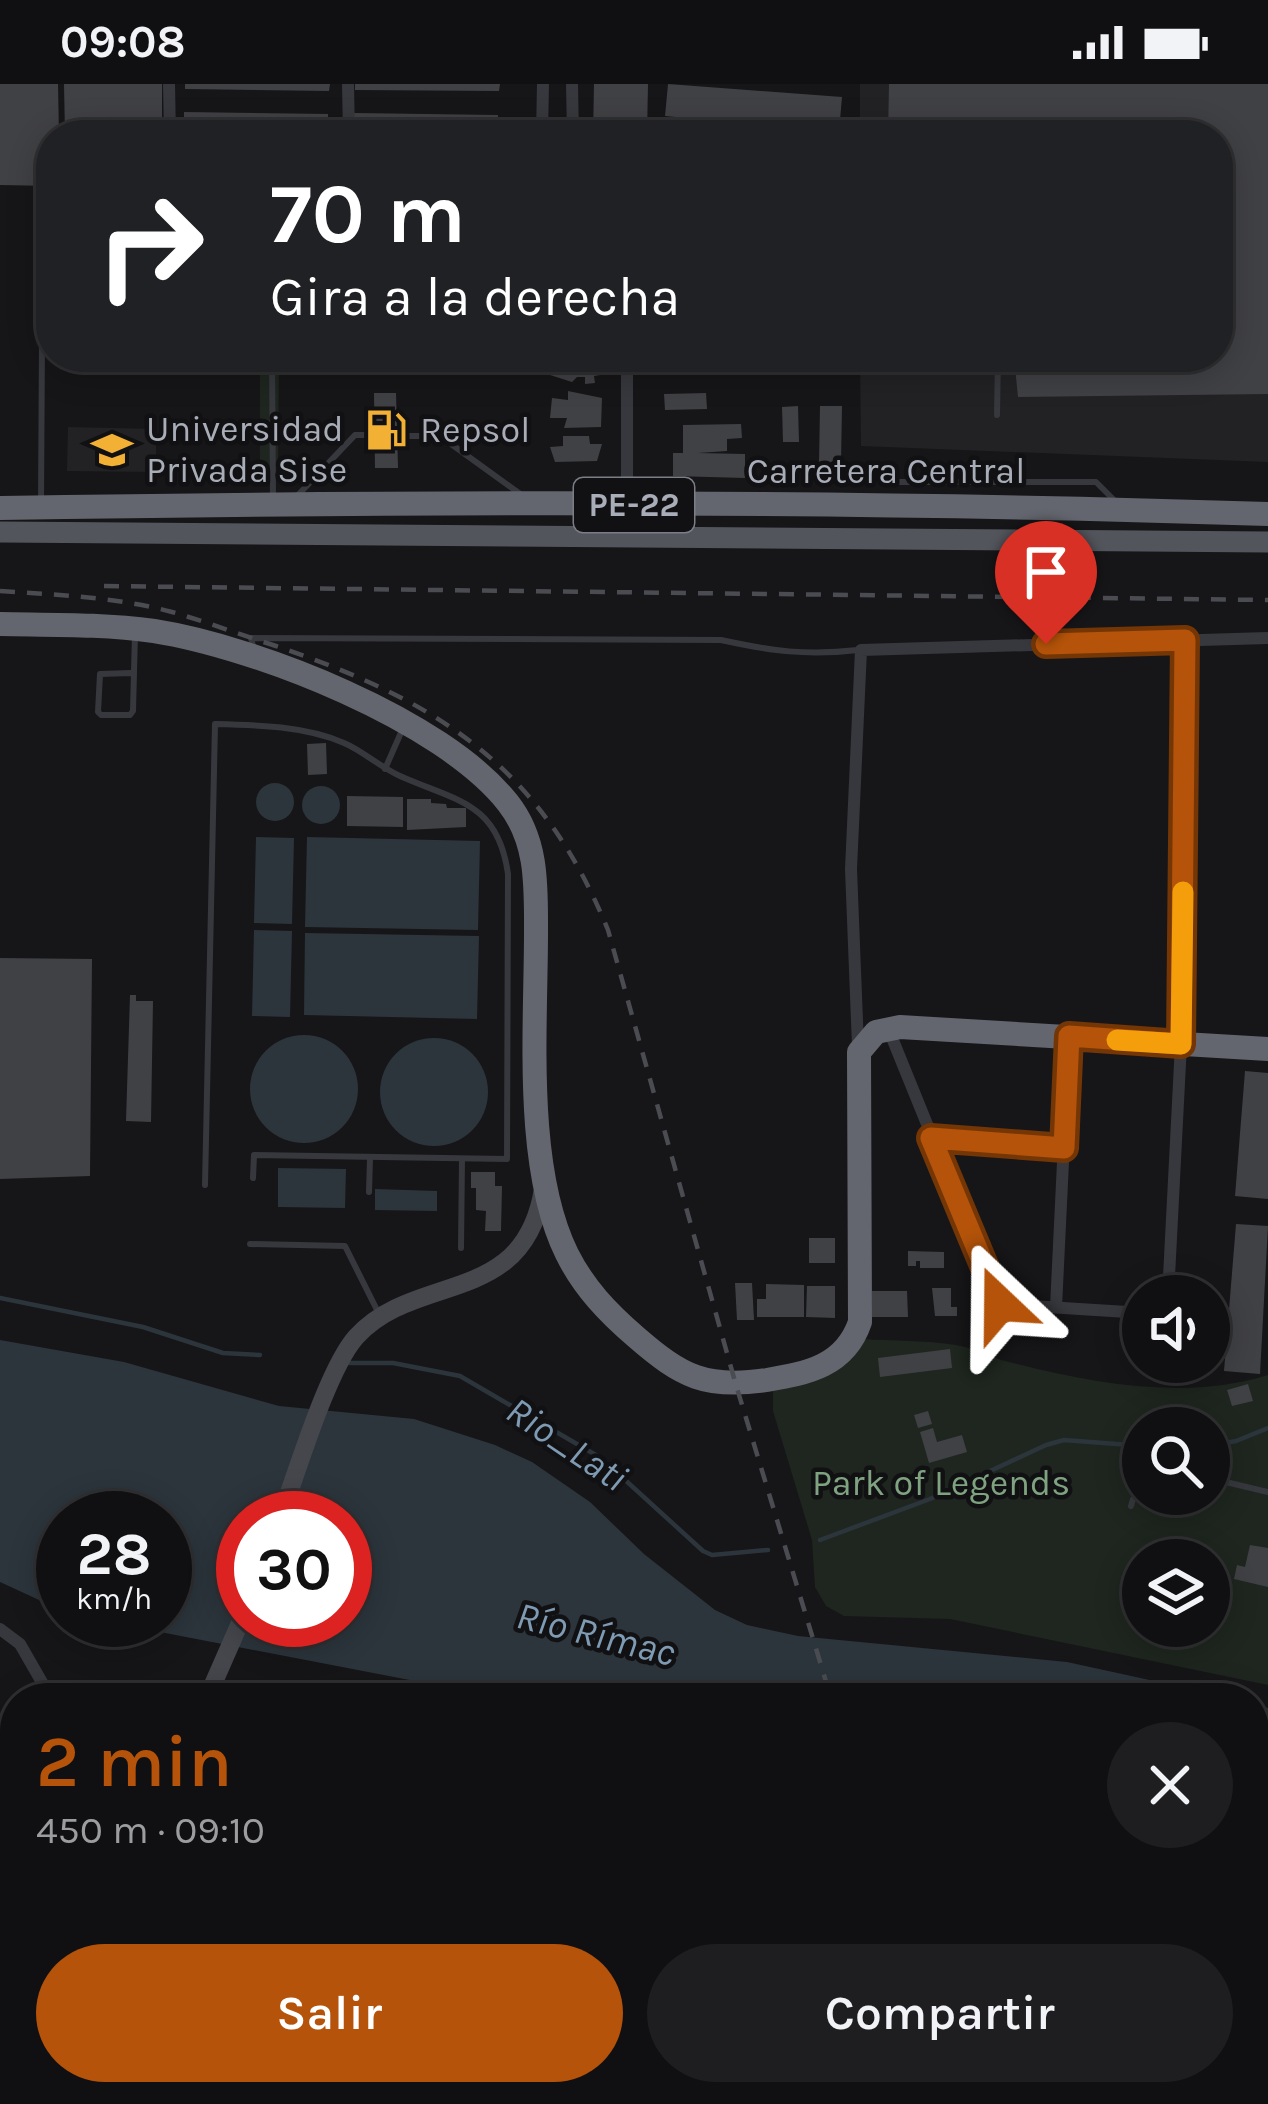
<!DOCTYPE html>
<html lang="es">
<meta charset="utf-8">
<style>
:root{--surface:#101012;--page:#1e1e20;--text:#f1f3f6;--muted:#9c9d9f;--line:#303032;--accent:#b45309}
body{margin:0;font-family:Karla,sans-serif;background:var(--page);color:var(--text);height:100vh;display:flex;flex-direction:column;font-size:45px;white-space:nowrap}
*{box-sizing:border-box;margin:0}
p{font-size:39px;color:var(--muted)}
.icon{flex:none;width:66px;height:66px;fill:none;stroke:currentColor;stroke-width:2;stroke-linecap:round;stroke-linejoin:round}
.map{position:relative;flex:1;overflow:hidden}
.side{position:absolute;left:0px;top:1599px;width:1269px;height:423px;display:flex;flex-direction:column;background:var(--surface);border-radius:48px 48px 0 0;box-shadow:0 6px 30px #0003,0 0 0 3px var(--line)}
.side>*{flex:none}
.guide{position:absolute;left:36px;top:36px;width:1197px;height:252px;border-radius:48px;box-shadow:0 6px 30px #0003,0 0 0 3px var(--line);background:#202124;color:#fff;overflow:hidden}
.controls{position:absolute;left:1122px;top:1191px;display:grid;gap:24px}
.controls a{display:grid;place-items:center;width:108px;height:108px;border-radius:50%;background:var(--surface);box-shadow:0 6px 30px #0003,0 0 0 3px var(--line);font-size:60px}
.speed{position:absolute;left:36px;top:1407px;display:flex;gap:24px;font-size:60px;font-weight:700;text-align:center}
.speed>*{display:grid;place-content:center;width:156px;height:156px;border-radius:50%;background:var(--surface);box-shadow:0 6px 30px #0003,0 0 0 3px var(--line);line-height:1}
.speed small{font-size:30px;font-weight:400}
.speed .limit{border:18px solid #d22;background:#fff;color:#111}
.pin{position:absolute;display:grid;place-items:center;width:102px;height:102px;color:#fff;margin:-123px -51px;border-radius:50% 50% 50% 0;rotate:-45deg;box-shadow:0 0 12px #0007}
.pin .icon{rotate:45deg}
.me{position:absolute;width:132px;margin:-66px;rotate:337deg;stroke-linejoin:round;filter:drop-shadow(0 0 9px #0008)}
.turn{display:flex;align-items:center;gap:42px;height:252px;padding:0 36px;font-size:54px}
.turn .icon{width:156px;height:156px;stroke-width:2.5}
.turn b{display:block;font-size:84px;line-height:102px}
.round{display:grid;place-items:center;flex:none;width:126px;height:126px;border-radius:63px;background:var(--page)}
.overview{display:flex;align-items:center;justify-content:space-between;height:204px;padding:0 36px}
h1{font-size:72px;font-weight:600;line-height:90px;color:var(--accent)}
.cta{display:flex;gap:24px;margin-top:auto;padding:24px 36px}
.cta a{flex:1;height:138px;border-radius:72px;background:var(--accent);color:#fff;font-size:48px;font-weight:600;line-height:138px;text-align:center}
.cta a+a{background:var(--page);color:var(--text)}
.status{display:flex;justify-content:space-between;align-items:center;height:84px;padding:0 60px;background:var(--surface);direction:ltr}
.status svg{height:33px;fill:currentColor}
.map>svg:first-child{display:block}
.built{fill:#222225}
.green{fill:#1e261f;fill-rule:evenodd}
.water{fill:#2c353c;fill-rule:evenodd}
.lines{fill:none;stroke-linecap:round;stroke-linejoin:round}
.stream{stroke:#2c353c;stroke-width:4.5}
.building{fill:#404145}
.lane{stroke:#37383d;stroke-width:6}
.street{stroke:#37383d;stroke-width:12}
.secondary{stroke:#45474d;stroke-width:18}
.primary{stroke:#53555c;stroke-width:21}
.highway{stroke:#63666e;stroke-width:24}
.rail{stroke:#4a4c52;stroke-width:4.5;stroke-dasharray:15 12;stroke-linecap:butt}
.route-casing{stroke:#753606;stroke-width:30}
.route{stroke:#b45309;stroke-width:21}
.slow{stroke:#f59e0b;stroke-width:21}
.labels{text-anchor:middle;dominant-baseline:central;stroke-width:9;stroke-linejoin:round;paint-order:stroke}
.shield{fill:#111113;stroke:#7b7e86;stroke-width:3}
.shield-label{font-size:33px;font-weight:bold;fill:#a8adb8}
.poi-label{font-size:36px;fill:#a8adb8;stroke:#111113;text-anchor:start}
.street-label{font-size:36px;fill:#a8adb8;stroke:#111113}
.park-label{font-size:36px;fill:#7fa381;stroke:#111113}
.water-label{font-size:39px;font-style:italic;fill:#7f9bb3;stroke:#111113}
</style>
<div class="status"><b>09:08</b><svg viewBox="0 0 49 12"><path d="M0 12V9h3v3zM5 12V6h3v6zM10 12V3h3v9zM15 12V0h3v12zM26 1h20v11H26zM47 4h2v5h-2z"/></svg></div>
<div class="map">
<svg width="1268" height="2020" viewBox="0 0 1268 2020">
<rect width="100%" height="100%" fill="#161618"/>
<g class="built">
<polygon points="860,0 1268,0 1268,378 861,362 860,273 1218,273 1218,51 860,51"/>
<polygon points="68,343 156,345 156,388 67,387"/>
</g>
<g class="green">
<polygon points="260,273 548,273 548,278 279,276 278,384 260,383"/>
<polygon points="943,273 993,273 993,289 944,289"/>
<path d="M862,1255C893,1257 925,1256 956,1261C974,1264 991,1274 1009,1278C1092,1299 1185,1317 1268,1291V1601L950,1535L844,1532L826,1522L815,1503L812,1456L773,1327V1303C821,1297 829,1290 862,1255ZM1143,1344H1209V1410H1143ZM1143,1476H1209V1542H1143Z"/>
</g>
<g class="water">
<circle cx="275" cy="718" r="19"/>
<circle cx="321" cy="721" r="19"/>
<polygon points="256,753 294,754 292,840 254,839"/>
<polygon points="307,753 480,757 478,846 305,843"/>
<polygon points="254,846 292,847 290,933 252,932"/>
<polygon points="305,849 479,852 477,935 304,931"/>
<circle cx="304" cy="1005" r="54"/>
<circle cx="434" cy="1008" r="54"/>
<polygon points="278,1084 346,1085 345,1124 278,1123"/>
<polygon points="375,1105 437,1107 437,1127 375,1126"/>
<path d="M0,1256L124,1278L279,1322L414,1335L495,1361L532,1378L590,1418L644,1470L715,1526L747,1541L798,1552L1067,1578L1232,1614H503L98,1536H165V1434H63V1527L0,1498ZM243,1434H345V1536H243Z"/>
<polygon points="1254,1620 1268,1624 1268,1757 1254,1756"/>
<polygon points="0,1954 15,1955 15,2007 55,2007 54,2020 0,2020"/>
</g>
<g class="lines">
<g class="stream">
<polyline points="0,1214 143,1243 223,1269 260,1271"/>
<polyline points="349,1279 393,1279 460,1292 601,1374 703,1467 712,1471 768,1466"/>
<polyline points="1209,1362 1236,1357 1268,1344"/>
<polyline points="820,1456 930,1415 1046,1361 1064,1356 1143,1362"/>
</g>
</g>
<g class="building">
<polygon points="0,0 58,0 59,51 51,51 51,102 0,101"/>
<polygon points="64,0 162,0 162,51 65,51"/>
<polygon points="185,0 330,0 329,7 185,5"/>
<polygon points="355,0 500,0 499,7 355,6"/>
<polygon points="594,0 648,0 647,51 593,51"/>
<polygon points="668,0 842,13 839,48 665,32"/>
<polygon points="889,0 1268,0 1268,310 1018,313 1014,273 1218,273 1218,51 888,51"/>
<polygon points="184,28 328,30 328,51 184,51"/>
<polygon points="354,29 498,31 498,51 354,51"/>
<polygon points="661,273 735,273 735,279 661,278"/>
<polygon points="560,276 570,277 572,284 582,284 584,277 607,281 606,290 594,292 595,299 585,300 585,293 577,293 572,298 550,291 550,283 560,285"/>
<polygon points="568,307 602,314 601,343 564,344 567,334 550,334 552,314 568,316"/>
<polygon points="374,309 396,309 398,384 375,384"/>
<polygon points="706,309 707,325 665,326 664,310"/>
<polygon points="798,322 799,358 783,358 782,323"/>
<polygon points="820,322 842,322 841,379 819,379"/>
<polygon points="741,340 742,354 727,355 727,367 698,369 745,370 745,394 673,392 673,369 683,369 683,341"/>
<polygon points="563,352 589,352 590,360 602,360 597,377 555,378 550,363 563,362"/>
<polygon points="326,659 327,690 308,691 307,660"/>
<polygon points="347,712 403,713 403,743 347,742"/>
<polygon points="407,715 431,715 431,719 446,720 447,724 466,724 466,743 407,746"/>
<polygon points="0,874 92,875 90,1092 0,1095"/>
<polygon points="130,911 136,911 136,917 153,917 151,1038 126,1037"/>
<polygon points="1245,987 1268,989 1268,1115 1235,1112"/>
<polygon points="471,1088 495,1088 495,1102 502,1102 501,1147 485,1147 486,1127 476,1126 476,1104 471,1104"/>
<polygon points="1236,1140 1268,1142 1260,1290 1224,1287"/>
<rect x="809" y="1154" width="26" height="25"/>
<polygon points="908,1167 944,1168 944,1184 920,1184 920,1177 916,1177 916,1182 908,1182"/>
<polygon points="735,1199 752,1199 754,1236 737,1236"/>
<polygon points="766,1200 804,1201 804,1233 757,1233 757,1215 766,1215"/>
<polygon points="807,1202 835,1202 835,1234 806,1233"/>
<polygon points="932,1204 951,1204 951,1223 957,1223 957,1232 935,1232"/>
<polygon points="872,1207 907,1207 908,1233 872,1233"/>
<polygon points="1016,1236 1020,1248 1004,1254 999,1242"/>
<polygon points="950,1265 952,1284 880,1293 878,1274"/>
<polygon points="1248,1300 1253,1317 1232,1322 1227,1306"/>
<polygon points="928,1327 932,1340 918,1344 914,1331"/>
<polygon points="933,1344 937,1358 962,1351 967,1368 929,1379 920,1348"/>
<polygon points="1250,1461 1268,1464 1268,1503 1234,1495 1237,1481 1245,1483"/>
<polygon points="114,2007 164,2007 163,2020 113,2020"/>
</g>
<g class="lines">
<g class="lane">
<polyline points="272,273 273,416"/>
<polyline points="997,331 998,273"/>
<polyline points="401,352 440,352 523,412"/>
<polyline points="889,398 1096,398 1116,418"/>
<polyline points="299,410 355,351 372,351"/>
<polyline points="41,420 42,255"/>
<path d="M253,562L251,554L721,556C772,567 806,572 858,566"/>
<polyline points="131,589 100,590 98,628 101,631 130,631 133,627 135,549"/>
<polyline points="385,685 403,644"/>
<path d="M205,1101L215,640C257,641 305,642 344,659C363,667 380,683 400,692C456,717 498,718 508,790L507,1075L254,1071L253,1094"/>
<polyline points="369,1108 370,1074"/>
<polyline points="250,1160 345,1162 379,1230"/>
<polyline points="461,1164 462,1075"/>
<polyline points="1209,1394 1268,1408"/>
<polyline points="1131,1422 1133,1415 1154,1410"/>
<polyline points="933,2007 942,2020"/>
</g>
<g class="street">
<polyline points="169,0 170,51"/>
<polyline points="348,0 349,51"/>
<polyline points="572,0 573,51"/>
<polyline points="542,51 543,0"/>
<polyline points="627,273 627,421"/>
<polyline points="888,944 1000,1220 1143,1229"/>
<polyline points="858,962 851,785 861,566 1268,554"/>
<polyline points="931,1054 1064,1064"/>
<polyline points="1168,1212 1181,960 1185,556"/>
<polyline points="1056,1223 1069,954"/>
<polyline points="0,1545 20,1560 51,1614"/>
<polyline points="0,1940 15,1941"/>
<polyline points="1016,2007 1056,2020"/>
<polyline points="976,2020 987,2007"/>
</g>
<g class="secondary">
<path d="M280,1434C297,1389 327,1286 356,1253C416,1187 524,1224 543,1105"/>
<polyline points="207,1614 243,1532"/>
<polyline points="95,2020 96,2007"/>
</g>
<polyline class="primary" points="0,448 1268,458"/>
<g class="highway">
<path d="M0,424C422,417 846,416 1268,430"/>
<path d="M0,540C51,541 103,540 154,547C256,563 443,636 508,719C538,757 536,802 536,848C536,945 524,1083 567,1170C584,1204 608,1229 636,1253C682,1293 706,1305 767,1296C808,1289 845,1282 860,1238L859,968L876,948L900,943L1268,965"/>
<polyline points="0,1768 15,1772"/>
<polyline points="0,1812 15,1816"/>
<polyline points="661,2007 704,2020"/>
<polyline points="823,2007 865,2020"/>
</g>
<g class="rail">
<polyline points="104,502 1268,516"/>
<path d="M0,507C58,511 116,513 172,528C207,538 241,551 276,562C438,617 541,682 608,846L736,1301L831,1614"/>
<polyline points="949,2007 953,2020"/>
</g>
</g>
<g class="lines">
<g class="route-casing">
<polyline id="route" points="1000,1220 931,1054 1064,1064 1069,952 1181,960 1185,556 1046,560"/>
</g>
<use href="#route" class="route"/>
<polyline class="slow" points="1117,956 1181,960 1183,808"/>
</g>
<defs>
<g id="fuel-bare" transform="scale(3.24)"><path d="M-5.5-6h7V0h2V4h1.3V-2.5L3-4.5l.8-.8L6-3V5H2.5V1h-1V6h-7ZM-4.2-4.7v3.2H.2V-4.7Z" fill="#f2b134" stroke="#111113" stroke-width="2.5" paint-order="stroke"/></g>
<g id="university-bare" transform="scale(3.24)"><path d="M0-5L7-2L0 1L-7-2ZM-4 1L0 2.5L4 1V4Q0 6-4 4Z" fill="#f2b134" stroke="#111113" stroke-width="2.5" paint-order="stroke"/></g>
</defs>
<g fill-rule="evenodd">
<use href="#fuel-bare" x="386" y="346"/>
<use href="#university-bare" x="112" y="366"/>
</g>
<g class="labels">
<rect class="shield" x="574" y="394" width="120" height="54" rx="9"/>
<g class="shield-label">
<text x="634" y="421">PE-22</text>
</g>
<g class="poi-label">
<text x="146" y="345">Universidad<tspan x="146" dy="41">Privada Sise</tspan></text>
<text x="420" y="346">Repsol</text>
</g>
<g class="street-label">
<text x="886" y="387">Carretera Central</text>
</g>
<g class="park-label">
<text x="941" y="1399">Park of Legends</text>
</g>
<g class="water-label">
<text transform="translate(567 1360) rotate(34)">Rio_Lati</text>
<text transform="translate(596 1550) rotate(14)">Río Rímac</text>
</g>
</g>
</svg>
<div class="controls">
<a><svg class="icon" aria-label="sound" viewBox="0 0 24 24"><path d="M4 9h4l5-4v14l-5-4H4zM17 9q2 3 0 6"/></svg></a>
<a><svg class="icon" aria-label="search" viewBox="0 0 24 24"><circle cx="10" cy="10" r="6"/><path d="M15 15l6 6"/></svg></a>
<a><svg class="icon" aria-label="layers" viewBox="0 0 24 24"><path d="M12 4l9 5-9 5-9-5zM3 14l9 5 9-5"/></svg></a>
</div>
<div class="speed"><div>28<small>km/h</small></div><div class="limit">30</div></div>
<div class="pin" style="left:1046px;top:560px;background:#d93025"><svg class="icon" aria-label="arrive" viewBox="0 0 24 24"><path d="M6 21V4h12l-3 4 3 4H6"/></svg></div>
<svg class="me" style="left:1000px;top:1220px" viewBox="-20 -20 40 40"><path d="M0-17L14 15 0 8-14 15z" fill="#b45309" stroke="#fff" stroke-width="4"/></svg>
<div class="guide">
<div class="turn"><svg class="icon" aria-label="right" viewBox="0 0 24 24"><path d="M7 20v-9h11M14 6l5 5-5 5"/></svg><div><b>70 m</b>Gira a la derecha</div></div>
</div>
<section class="side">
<div class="overview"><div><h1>2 min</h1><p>450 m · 09:10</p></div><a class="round"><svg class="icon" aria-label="close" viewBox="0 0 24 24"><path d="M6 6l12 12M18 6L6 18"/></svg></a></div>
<div class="cta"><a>Salir</a><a>Compartir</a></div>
</section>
</div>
